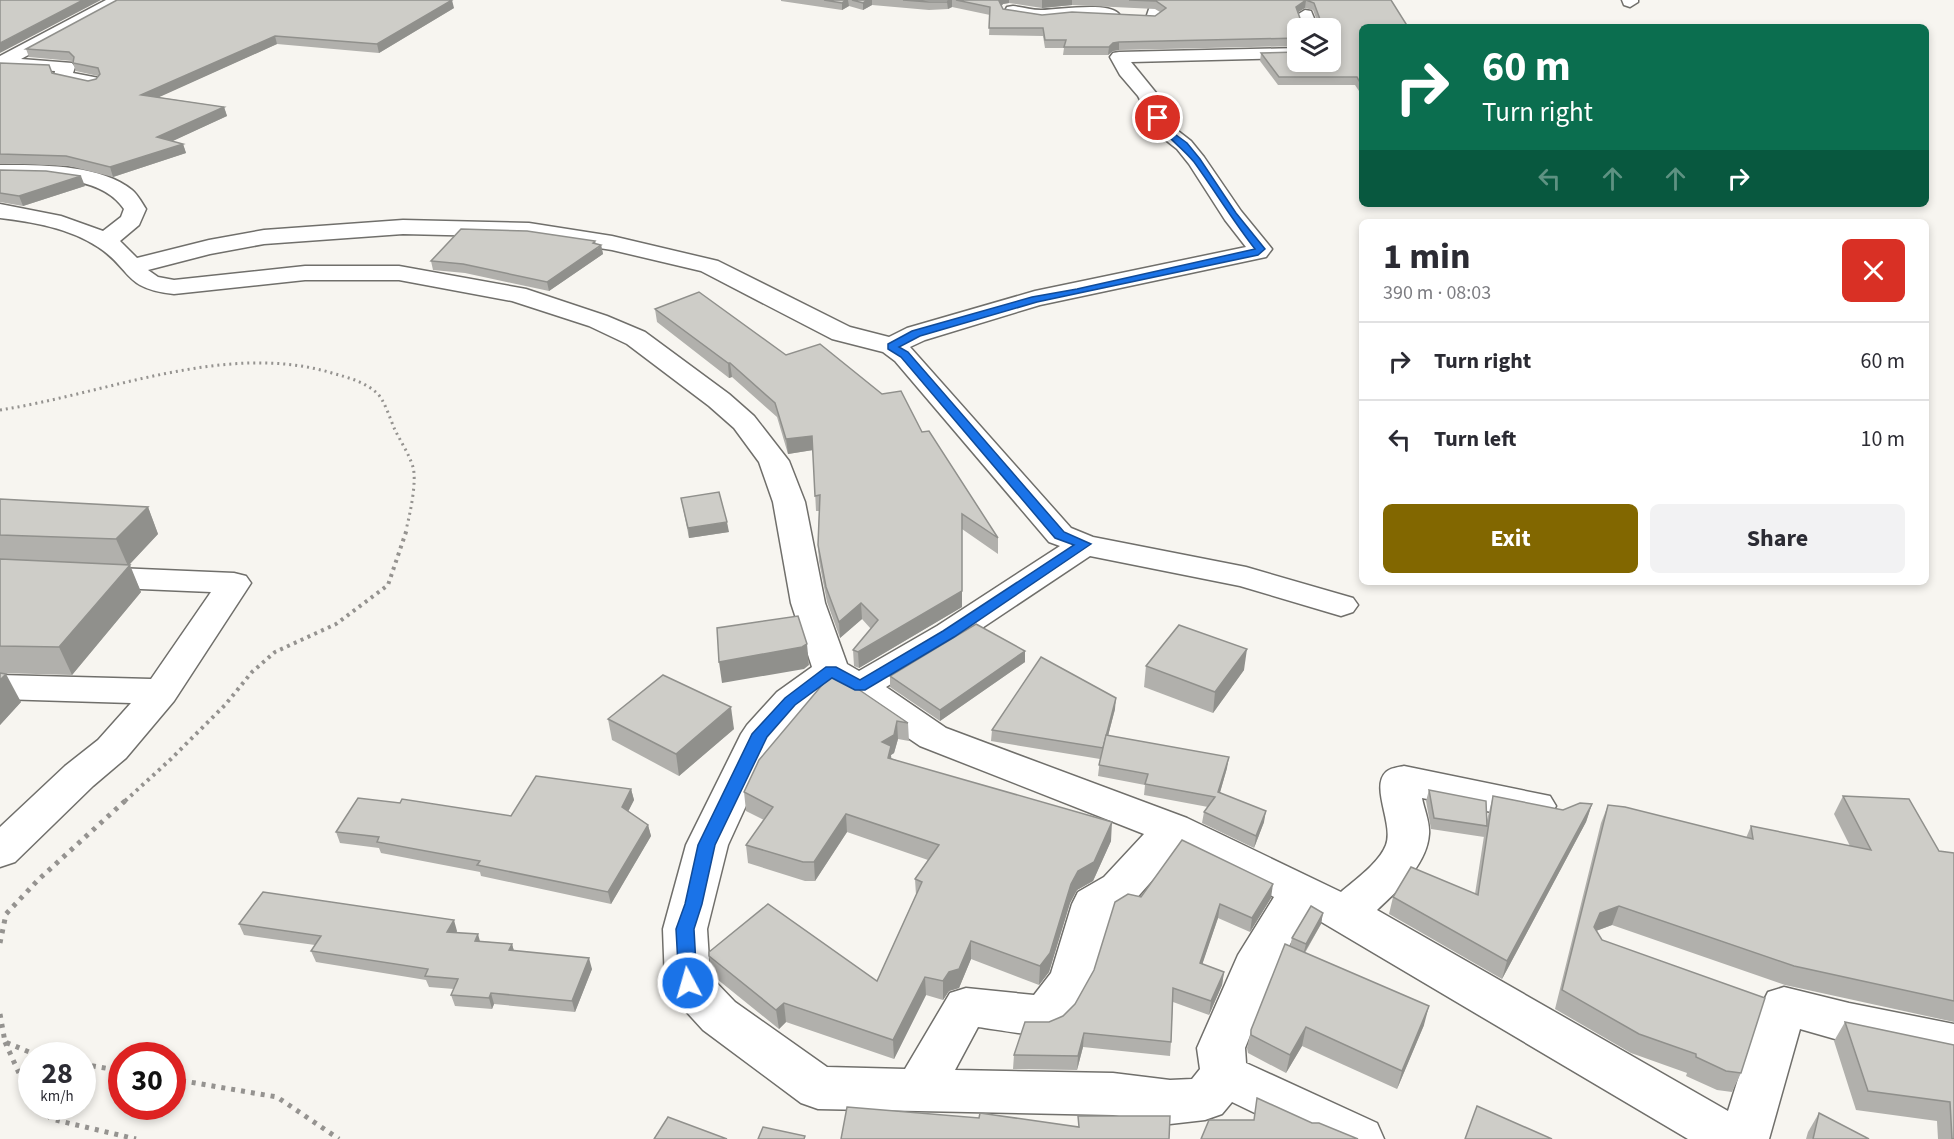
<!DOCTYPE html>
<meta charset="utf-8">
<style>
:root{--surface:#fff;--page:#f2f2f3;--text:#2b2b33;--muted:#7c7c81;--line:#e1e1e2;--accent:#826700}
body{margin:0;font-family:"Source Sans 3",sans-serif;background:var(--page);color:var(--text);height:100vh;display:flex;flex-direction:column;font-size:22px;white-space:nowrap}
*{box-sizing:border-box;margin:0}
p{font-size:20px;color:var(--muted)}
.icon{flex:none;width:33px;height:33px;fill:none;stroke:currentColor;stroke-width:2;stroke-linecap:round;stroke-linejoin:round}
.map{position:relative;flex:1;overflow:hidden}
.sheet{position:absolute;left:1359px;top:219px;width:570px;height:366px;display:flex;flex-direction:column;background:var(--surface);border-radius:9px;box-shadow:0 3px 9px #0003}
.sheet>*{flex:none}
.guide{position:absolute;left:1359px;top:24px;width:570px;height:183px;border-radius:9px;box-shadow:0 3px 9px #0003;background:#0b6e4f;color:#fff;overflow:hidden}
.tools{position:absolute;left:1287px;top:18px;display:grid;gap:12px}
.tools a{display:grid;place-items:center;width:54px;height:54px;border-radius:9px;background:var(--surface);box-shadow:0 3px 9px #0003;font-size:30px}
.speed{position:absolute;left:18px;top:1042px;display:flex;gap:12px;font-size:30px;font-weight:700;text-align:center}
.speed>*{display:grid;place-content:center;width:78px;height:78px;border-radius:50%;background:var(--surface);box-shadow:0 3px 9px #0003;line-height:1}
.speed small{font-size:15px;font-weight:400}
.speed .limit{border:9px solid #d22;background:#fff;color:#111}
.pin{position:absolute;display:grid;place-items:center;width:51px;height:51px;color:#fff;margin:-26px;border:3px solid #fff;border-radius:50%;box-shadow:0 2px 6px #0007}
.me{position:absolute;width:66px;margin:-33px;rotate:354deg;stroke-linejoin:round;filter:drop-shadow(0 0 4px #0008)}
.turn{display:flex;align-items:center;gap:21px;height:126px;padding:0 24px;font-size:27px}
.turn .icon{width:78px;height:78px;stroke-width:2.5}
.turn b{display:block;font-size:42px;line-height:51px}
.lanes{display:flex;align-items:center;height:57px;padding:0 24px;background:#0003;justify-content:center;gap:30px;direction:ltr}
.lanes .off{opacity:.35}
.round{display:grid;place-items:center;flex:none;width:63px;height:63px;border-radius:9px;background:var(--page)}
.overview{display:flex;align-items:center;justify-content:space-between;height:102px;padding:0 24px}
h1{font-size:36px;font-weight:700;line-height:45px}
.button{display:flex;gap:12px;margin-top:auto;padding:12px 24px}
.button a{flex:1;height:69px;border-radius:9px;background:var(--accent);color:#fff;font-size:24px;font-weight:700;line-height:69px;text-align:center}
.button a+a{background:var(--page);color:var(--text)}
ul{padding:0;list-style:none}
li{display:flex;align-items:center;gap:18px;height:78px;padding:0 24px;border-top:2px solid var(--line)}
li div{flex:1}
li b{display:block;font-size:22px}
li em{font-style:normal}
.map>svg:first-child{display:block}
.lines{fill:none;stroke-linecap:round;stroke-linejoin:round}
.minor-casing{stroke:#706f6b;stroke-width:3}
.path-far2{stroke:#959390;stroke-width:3;stroke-dasharray:2 4;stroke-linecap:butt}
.path-far1{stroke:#959390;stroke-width:4;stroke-dasharray:3 4.5;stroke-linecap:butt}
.path{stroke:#959390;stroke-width:5;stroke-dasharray:4 6;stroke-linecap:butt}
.minor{fill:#fff;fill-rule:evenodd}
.wall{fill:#b1b0ac;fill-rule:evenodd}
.shaded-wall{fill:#90908c}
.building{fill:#cecdc8;stroke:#90908c;stroke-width:1.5;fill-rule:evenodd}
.route{fill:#1a73e8;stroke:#114b97;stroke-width:1.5}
</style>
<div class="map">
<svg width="1954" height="1139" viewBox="0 0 1954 1139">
<rect width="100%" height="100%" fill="#f7f5f0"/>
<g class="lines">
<g class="minor-casing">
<g id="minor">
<polygon points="106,0 126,0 124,3 21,59 72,63 75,67 73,73 99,78 101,82 99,86 92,88 56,80 54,76 55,71 0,68 0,56"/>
<polygon points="1152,0 1168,0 1160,27 1118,28 1112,27 1110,23 1112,19 1146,18"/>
<polygon points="1622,0 1638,0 1638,2 1630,7 1624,5"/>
<path d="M1013,6C1022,7 1032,10 1041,10C1057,10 1109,1 1119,14L1111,19L1066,17L1042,20L1007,15L1005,11L1007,7Z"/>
<polygon points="1305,10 1311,11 1318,28 1302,28 1297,15"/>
<path d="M1298,48V58L1131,62L1157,94L1173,127L1191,141L1204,157L1241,211L1268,244L1272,249L1266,257L1040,305L925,340L910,347L1071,528L1093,537L1246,567L1353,598L1358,605L1353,612L1341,616L1240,586L1090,556L961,642L886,687L946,728L1187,818L1341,892C1356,879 1379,863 1386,845C1394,824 1370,787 1386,772C1390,768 1399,767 1404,766L1550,796L1556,806L1550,816L1536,821L1422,798C1424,809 1430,822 1429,834C1427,865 1397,891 1377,910L1728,1111L1761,1006L1768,992L1784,987L1849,1003L1954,1024V1064L1849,1043L1800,1029L1769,1139H1688L1308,914L1280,961L1245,1048L1246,1063L1377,1123L1384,1139H1309L1232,1102L1222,1114L1205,1120L1170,1124L1113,1115L818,1109L801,1103L703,1030L672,996L665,983L663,929L686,845L741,734L747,725L777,692L812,667L791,603L773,502L759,462L734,428L709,406L627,344L589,326L512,301L399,280H305L174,294C123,289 132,269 98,247C69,228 33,222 0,218V204L61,216L103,231L121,217L124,209C100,173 38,178 0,177V165C40,165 100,164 132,190C138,195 142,203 146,209L139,225L120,241L137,258L209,240L264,230L403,220L529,223L612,236L718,261L850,327L889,337L907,328L1035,291L1246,247L1225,220L1189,164L1177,149L1158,134L1138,96L1120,75L1110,57L1113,53L1119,52ZM403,234L529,237L612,250L701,271L832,339L883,352L895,361L1049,542L1060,546L937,626L859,671L847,664L825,603L805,502L789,461L754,416L729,394L645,332L607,316L526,289L399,266H305L174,280L158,277L148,270L210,254L264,244ZM833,687L920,746L1144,834L1104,877L1078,892L1072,904L1051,973L1034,995L966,988L950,993L905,1069L827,1067L735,1002L710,976L707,929L728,845L776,740L803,710ZM1179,850L1274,897L1238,955L1197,1048L1200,1069L1192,1079L1170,1080L1113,1073L955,1070L978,1027C995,1029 1032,1037 1047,1034C1086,1025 1103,947 1112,914L1134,901Z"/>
<polygon points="0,563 234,573 246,576 251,583 174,701 126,758 93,786 15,862 0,867 0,827 65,766 98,740 131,703 0,699 0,675 151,679 211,592 0,583"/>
</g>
</g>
<path class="path-far2" d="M0,410C105,394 226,341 332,373C349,378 363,381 377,393C385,401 390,419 395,430C401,442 409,454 413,467C417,482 410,514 406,530"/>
<polyline class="path-far1" points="125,801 171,759 225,705 252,672 275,652 336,624 388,585 407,529"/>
<g class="path">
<polyline points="0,943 6,914 38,880 126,800"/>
<polyline points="0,1014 5,1042 39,1056"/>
<polyline points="5,1042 23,1082 32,1093"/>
<polyline points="82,1064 122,1071"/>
<polyline points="172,1079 277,1097 339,1139"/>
<polyline points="42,1107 51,1119 136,1139"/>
</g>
<use href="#minor" class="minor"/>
</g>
<g class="wall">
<path d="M781,0H1391L1362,27V94H1361L1355,85H1278L1260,61L1261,53L1330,62L1298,28V46L1119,50L1113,51L1108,55H1063L1064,48H1045L1043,36L989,35L990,15L952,7L948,9L929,10L872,5L863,10L849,6L842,10L781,1ZM1009,3L1042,8L1072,5L1155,9L1160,12L1155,16L1042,15L1003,9L1001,6L1003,4ZM1305,8L1313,10L1317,21H1301L1298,12Z"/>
<polygon points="454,8 379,53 277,44 158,97 224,107 227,116 172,141 183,144 186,153 113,177 69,166 0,163 0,63 88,81 96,79 98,76 76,71 72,61 29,57 26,49"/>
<polygon points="0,170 85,186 23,206 0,202"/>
<polygon points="596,244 601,245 603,254 549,291 465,273 433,270 431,261"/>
<polygon points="655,309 786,355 922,432 998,538 998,554 962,529 962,607 859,668 854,666 853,650 871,629 862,619 840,638 827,602 819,561 818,545 819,511 816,511 813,450 788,454 777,417 732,377 729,378 657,322"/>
<polygon points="681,498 729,532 689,538"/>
<polygon points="0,499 148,507 158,534 129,565 141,592 72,675 1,673 21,702 0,725"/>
<polygon points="1025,651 1025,662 940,721 890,687 890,676"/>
<polygon points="1146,666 1244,670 1213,713 1144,687"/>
<polygon points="833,672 908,723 909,741 898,739 894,753 891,755 891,758 1111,841 1093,881 1077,890 1070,903 1049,972 1039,985 971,959 959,988 949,991 943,1000 926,995 894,1059 786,1022 779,1029 712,975 709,956 877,981 916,895 915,879 928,860 847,832 815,881 805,881 748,863 746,845 764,820 746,811 744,792"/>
<polygon points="1115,709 1108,736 1227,768 1220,792 1264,822 1254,848 1202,823 1204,812 1208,807 1144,795 1145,785 1098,776 1100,759 991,741 992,730"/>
<polygon points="608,719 734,729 679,776 612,740"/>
<polygon points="631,789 634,800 628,811 648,825 651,836 611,904 481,876 480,872 381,853 379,848 340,843 336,832 511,816"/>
<polygon points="1429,790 1487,820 1493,796 1563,810 1592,804 1586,822 1502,979 1389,914 1393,897 1475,894 1484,836 1484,837 1431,829 1426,801"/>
<polygon points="1843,796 1939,851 1954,853 1954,1022 1785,985 1612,925 1596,931 1602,940 1741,1073 1732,1092 1717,1090 1686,1076 1687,1073 1631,1053 1555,1009 1601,823 1608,805 1746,838 1751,826 1850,846 1834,814"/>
<polygon points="1141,897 1271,898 1250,932 1218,918 1202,964 1224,972 1222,985 1209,1015 1173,1002 1171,1042 1170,1056 1083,1047 1077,1070 1013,1069 1014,1055 1049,1022 1063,1016 1075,1004"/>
<polygon points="1323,913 1321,924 1305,953 1424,1025 1397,1089 1302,1046 1286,1073 1248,1053 1247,1048 1251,1030 1290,946 1292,938"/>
<polygon points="239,924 457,931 456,933 480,941 512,944 514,951 592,969 575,1012 494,1004 492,1009 455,1006 451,995 454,989 429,987 426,980 316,962 311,951 315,945 244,935"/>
<polygon points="1845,1022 1954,1045 1954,1139 1938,1139 1937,1121 1856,1110 1834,1041"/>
<polygon points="1819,1113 1869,1139 1806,1139 1808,1132"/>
</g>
<g class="shaded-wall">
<polygon points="83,0 101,0 0,53 0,43"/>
<polygon points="452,0 454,8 379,53 377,44"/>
<polygon points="846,0 848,0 849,6 842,10 842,3"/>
<polygon points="867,0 872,0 872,5 863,10 863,3"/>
<polygon points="950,0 952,0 952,7 948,9 947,2"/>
<polygon points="1000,0 1009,0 1009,3 1003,4 999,9 999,1"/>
<polygon points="1042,0 1072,0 1072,5 1042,8"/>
<polygon points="1306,0 1305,8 1295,14 1296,7"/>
<polygon points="275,36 277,44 144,104 141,95"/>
<polygon points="1119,42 1119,50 1113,51 1108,55 1109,47 1113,43"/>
<polygon points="224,107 227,116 160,147 157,137"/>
<polygon points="183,144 186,153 113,177 110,167"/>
<polygon points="81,176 85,186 23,206 19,196"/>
<polygon points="595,241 597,249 601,245 603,254 549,291 547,282"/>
<polygon points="728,363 730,363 732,377 729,378"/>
<polygon points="812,436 813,450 788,454 786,439"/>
<polygon points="148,507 158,534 128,566 116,539"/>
<polygon points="727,522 729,532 689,538 688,528"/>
<polygon points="130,565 141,592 72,675 59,647"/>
<polygon points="962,591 962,607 859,668 858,652"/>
<polygon points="861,603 862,619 840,638 839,622"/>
<polygon points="807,644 809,665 804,669 722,683 719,662"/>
<polygon points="1247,649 1244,670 1213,713 1215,692"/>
<polygon points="1025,651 1025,662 940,721 940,710"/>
<polygon points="6,674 21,702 0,725 0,680"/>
<polygon points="1116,698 1115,709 1102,759 1103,748"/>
<polygon points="731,707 734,729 679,776 676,754"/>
<polygon points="897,721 898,739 894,753 891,755 892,764 882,742"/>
<polygon points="1229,757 1227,768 1217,803 1218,792"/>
<polygon points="631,789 634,800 625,818 622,807"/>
<polygon points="1592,804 1586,822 1502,979 1507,961"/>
<polygon points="1266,811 1264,822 1254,848 1256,836"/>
<polygon points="846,814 847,832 815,881 814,862"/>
<polygon points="1112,822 1111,841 1093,881 1077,890 1070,903 1049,972 1039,985 1040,966 1071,884 1078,871"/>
<polygon points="648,825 651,836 611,904 608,892"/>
<polygon points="1273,884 1271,898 1250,932 1252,918"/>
<polygon points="1220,904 1218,918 1198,977 1200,963"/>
<polygon points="1619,906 1612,925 1593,932 1587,946 1600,913"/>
<polygon points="1323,913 1321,924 1303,955 1306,944"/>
<polygon points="454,920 457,931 450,944 447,932"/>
<polygon points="478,934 481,945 475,941"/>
<polygon points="971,941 971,959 959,988 949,991 943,1000 943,981"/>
<polygon points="512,944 515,955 509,950"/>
<polygon points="589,958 592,969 575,1012 572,1001"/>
<polygon points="1224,972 1222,985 1209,1015 1211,1001"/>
<polygon points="925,977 926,995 894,1059 893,1040"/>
<polygon points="491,993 494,1004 492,1009 489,998"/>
<polygon points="784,1003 786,1022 779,1029 776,1010"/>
<polygon points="1429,1006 1424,1025 1397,1089 1402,1071"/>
<polygon points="1306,1027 1302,1046 1286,1073 1290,1055"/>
<polygon points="1084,1033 1083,1047 1077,1070 1078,1056"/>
</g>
<g class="building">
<polygon points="0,0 83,0 0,43"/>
<polygon points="117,0 452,0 377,44 275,36 141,95 224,107 157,137 183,144 110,167 66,156 0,154 0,63 49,65 52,73 88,81 96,79 100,74 98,68 73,63 74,57 69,52 26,49"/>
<polygon points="824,0 846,0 842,3"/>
<polygon points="852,0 867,0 863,3"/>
<polygon points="903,0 950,0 947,2 929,2"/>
<path d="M956,0H1000L999,1L1003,9L1042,15L1072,12L1155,16L1166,8L1156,1L1129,0H1391L1408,27H1362V86L1357,77H1279L1261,53L1298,52V62H1330V28H1298V38L1119,42L1113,43L1109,47H1064L1066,40H1045L1043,28H989L990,7ZM1306,0L1314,3L1321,22L1301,21L1296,7Z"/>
<polygon points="0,170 46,171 81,176 19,196 0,193"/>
<polygon points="461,229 527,231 595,241 593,243 601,245 547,282 463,264 431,261"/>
<polygon points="699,292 786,355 820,344 882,394 901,391 922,432 929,431 998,538 962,514 962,591 858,652 853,650 878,620 861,603 839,622 826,587 818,545 820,495 815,496 812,436 786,439 775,403 730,363 728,363 655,309"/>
<polygon points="719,492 727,522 688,528 681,498"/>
<polygon points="0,499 148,507 116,539 0,535"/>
<polygon points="0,559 130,565 59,647 0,646"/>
<polygon points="798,616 807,644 802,647 719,662 717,628"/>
<polygon points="976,624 1025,651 940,710 890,676"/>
<polygon points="1179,625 1247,649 1215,692 1146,666"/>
<polygon points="1041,657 1116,698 1103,748 992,730"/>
<polygon points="833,672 908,723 897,721 894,735 882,742 891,746 888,758 1112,822 1094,862 1078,871 1071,884 1050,953 1040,966 971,941 959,969 949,972 943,981 925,977 893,1040 784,1003 776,1010 709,956 709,952 768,904 877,981 922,882 915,879 939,845 846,814 814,862 803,862 746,845 773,807 744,792 759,760"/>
<polygon points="0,673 6,674 0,680"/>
<polygon points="663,675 731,707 676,754 608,719"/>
<polygon points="1106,735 1229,757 1218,792 1266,811 1256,836 1204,812 1215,797 1145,784 1148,774 1099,765"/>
<polygon points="536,776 631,789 622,807 648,825 608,892 477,865 480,861 377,842 379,837 336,832 358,798 400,803 402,799 511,816"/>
<polygon points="1429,790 1486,801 1487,826 1434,818"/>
<polygon points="1493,796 1563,810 1580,803 1592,804 1507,961 1393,897 1411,867 1478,895"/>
<polygon points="1843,796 1909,799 1939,851 1954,853 1954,1001 1794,966 1619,906 1600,913 1594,927 1602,940 1765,998 1741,1073 1726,1071 1696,1057 1696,1054 1639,1034 1562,990 1608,805 1625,807 1753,839 1751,826 1871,850"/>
<polygon points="1182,840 1273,884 1252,918 1220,904 1200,963 1224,972 1211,1001 1173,988 1171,1042 1084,1033 1078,1056 1014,1055 1025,1022 1049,1022 1063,1016 1075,1004 1094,970 1115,902 1128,894 1141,897"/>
<polygon points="263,892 454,920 447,932 478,934 475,941 512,944 509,950 589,958 572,1001 491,993 489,998 451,995 458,979 425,976 428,969 311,951 321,936 239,924"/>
<polygon points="1311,906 1323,913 1306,944 1292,938"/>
<polygon points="1285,944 1429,1006 1402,1071 1306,1027 1290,1055 1251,1035 1251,1030"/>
<polygon points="1845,1022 1954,1045 1954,1139 1952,1139 1950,1102 1868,1091"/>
<polygon points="1257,1098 1312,1123 1319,1123 1358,1139 1201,1139 1209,1120 1254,1120"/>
<polygon points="1477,1106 1552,1139 1465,1139"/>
<polygon points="847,1107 979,1118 980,1113 1079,1127 1078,1116 1170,1116 1169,1139 841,1139"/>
<polygon points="1819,1113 1869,1139 1813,1139"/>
<polygon points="668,1117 727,1139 654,1139"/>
<polygon points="763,1127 805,1136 804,1139 758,1139"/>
</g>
<path class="route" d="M1155,117H1160L1168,129L1187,143L1200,159L1236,213L1265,249L1258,255L1037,302L920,336L899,347L908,352L1064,532L1091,544L954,637L865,690H855L832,678L795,705L767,737L715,845L702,904L694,929L697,983L695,989L688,991L681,989L679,983L676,929L685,904L698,845L752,734L785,698L826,667H836L860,680L943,631L1074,545L1055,538L901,357L888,349V344L912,331L1032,297L1077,289L1255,249C1233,221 1215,191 1194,162C1181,146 1164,136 1153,118Z"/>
</svg>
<div class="tools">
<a><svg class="icon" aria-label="layers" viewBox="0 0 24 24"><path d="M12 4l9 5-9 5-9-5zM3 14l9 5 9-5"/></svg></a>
</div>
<div class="speed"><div>28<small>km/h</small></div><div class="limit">30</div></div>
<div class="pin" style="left:1158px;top:118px;background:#d93025"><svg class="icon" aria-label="arrive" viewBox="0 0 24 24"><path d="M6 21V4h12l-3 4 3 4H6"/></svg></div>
<svg class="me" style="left:688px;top:983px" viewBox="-20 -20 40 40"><circle r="17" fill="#1a73e8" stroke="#fff" stroke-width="3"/><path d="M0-11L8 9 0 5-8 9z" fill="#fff"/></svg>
<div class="guide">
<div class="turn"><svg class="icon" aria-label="right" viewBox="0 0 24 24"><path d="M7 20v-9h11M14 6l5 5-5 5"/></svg><div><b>60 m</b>Turn right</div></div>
<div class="lanes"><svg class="icon off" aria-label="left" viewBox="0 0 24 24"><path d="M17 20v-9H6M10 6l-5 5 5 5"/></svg><svg class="icon off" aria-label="ahead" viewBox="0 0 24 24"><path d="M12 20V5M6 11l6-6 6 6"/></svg><svg class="icon off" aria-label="ahead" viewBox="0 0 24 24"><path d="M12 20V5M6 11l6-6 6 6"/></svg><svg class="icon" aria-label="right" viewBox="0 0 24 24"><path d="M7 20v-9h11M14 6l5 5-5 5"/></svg></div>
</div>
<section class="sheet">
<div class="overview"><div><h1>1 min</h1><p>390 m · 08:03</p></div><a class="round" style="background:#d93025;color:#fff"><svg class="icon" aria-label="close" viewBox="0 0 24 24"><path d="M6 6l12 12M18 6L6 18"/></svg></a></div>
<ul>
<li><svg class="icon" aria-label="right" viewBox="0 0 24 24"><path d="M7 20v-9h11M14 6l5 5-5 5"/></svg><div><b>Turn right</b></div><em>60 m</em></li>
<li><svg class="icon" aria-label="left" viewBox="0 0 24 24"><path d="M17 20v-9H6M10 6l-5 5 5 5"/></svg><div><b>Turn left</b></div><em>10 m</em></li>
</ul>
<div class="button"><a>Exit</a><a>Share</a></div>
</section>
</div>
